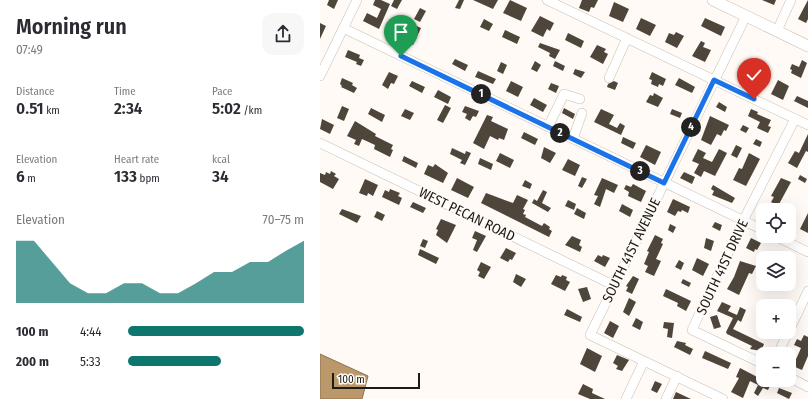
<!DOCTYPE html>
<html lang="en">
<head>
<meta charset="utf-8">
<style>
	:root { --surface:#fff; --page:#f7f7f7; --text:#2b2b33; --muted:#7c7c81; --accent:#0f766e }
	body { margin:0; font-family:"Fira Sans Condensed",sans-serif; background:var(--page); color:var(--text); height:100vh; display:flex; flex-direction:column; font-size:15px; white-space:nowrap }
	* { box-sizing:border-box; margin:0 }
	p { font-size:13px; color:var(--muted) }
	.icon { flex:none; width:22px; height:22px; fill:none; stroke:currentColor; stroke-width:2; stroke-linecap:round; stroke-linejoin:round }
	.map { position:relative; flex:1; overflow:hidden }
	.side { display:flex; flex-direction:column; background:var(--surface); width:320px }
	.side>* { flex:none }
	.fabs { position:absolute; left:436px; top:203px; display:grid; gap:8px }
	.fabs a { display:grid; place-items:center; width:40px; height:40px; border-radius:8px; background:var(--surface); box-shadow:0 4px 16px #0002; font-size:20px }
	.scale { position:absolute; left:12px; bottom:10px; width:88px; box-sizing:border-box; padding-left:4px; border:2px solid #1e1b16; border-top:0; font-size:11px; line-height:14px; white-space:nowrap; color:#1e1b16; -webkit-text-stroke:3px #fffaf5; paint-order:stroke }
	.pin { position:absolute; display:grid; place-items:center; width:34px; height:34px; color:#fff; margin:-41px -17px; border-radius:50% 50% 50% 0; rotate:-45deg; box-shadow:0 0 4px #0007 }
	.pin .icon { rotate:45deg }
	.km { position:absolute; width:20px; height:20px; margin:-10px; border-radius:50%; background:#222; color:#fff; font-size:11px; line-height:20px; text-align:center }
	.round { display:grid; place-items:center; flex:none; width:42px; height:42px; border-radius:12px; background:var(--page) }
	.summary { display:flex; align-items:center; justify-content:space-between; height:68px; padding:0 16px }
	h1 { font-size:22px; font-weight:600; line-height:30px }
	.metrics { display:grid; grid-template-columns:repeat(3,1fr); gap:6px; height:68px; padding:4px 16px }
	.metrics div { display:grid; align-content:center }
	.metrics b { font-size:17px; font-weight:600 }
	.metrics small { font-size:11px; font-weight:400 }
	.metrics p { font-size:11px }
	.chart { height:112px; padding:8px 16px }
	.chart p { display:flex; justify-content:space-between }
	.chart svg { width:100%; height:72px; margin-top:4px; fill:var(--accent); opacity:.7 }
	ul { padding:0 16px; list-style:none; font-size:13px }
	li { display:grid; grid-template-columns:64px 48px 1fr; align-items:center; height:30px }
	li i { height:10px; border-radius:5px; background:var(--accent) }
	main { display:flex; flex:1; min-height:0 }
	.map>svg:first-child { display:block }
</style>
</head>
<body>
<main>
<section class="side">
<div class="summary"><div><h1>Morning run</h1><p>07:49</p></div><a class="round"><svg class="icon" aria-label="share" viewBox="0 0 24 24"><path d="M12 15V3M7 8l5-5 5 5M5 13v7h14v-7"/></svg></a></div>
<div class="metrics">
<div><p>Distance</p><b>0.51<small> km</small></b></div>
<div><p>Time</p><b>2:34</b></div>
<div><p>Pace</p><b>5:02<small> /km</small></b></div>
</div>
<div class="metrics">
<div><p>Elevation</p><b>6<small> m</small></b></div>
<div><p>Heart rate</p><b>133<small> bpm</small></b></div>
<div><p>kcal</p><b>34</b></div>
</div>
<div class="chart"><p><span>Elevation</span>70–75 m</p>
<svg viewBox="0 0 160 44" preserveAspectRatio="none"><path d="M0 44V6L10 6L20 19L30 32L40 38L50 38L60 32L70 32L80 38L90 38L100 32L110 25L120 25L130 19L140 19L150 12L160 6V44z"/></svg>
</div>
<ul>
<li><b>100 m</b>4:44<i style="width:100%"></i></li>
<li><b>200 m</b>5:33<i style="width:53%"></i></li>
</ul>
</section>
<div class="map">
<svg width="488" height="399" viewBox="0 0 488 399">
	<rect width="100%" height="100%" fill="#fffaf5"/>
	<path fill="#bb986a" stroke="#8c7251" d="M0 354 48 376 42 399H0Z"/>
	<path fill="#4f463b" d="M9 0H18L14 9 7 5Z
		M55 0H61L70 4 59 29 43 21 47 13 57 18 61 9 53 5Z
		M74 0H82L77 9 71 6Z
		M139 0H144L140 9 135 8Z
		M153 0H178L173 9Z
		M190 0 207 8 201 21 183 13Z
		M262 0H278L274 8 271 7 269 12 259 8Z
		M442 0H456L454 5Z
		M488 0V19L486 23 478 19Z
		M294 2 309 9 303 22 289 16Z
		M100 8 106 11 100 22 94 19Z
		M220 16 234 23 230 31 227 29 223 37 211 31Z
		M321 18 336 25 330 36 316 29Z
		M385 18 405 27 401 36 381 26Z
		M164 19 173 24 169 31 160 27Z
		M0 23 6 26 0 39Z
		M94 25 101 28 93 45 86 41 90 28 92 29Z
		M185 30 200 37 197 44 182 37Z
		M356 32 364 36 357 48 345 42 349 33 354 35Z
		M248 33 264 41 261 48 245 40Z
		M381 41 385 43 383 47 391 50 385 62 372 56Z
		M220 43 240 50 235 59 229 56 230 53 218 47Z
		M277 45 286 49 284 52 288 54 283 64 270 57Z
		M28 50 40 55 39 58 44 60 41 66 36 64 37 62 25 57Z
		M135 59 148 65 145 71 132 64Z
		M482 60 487 63 481 78 471 73 472 70 470 69 472 64 479 67Z
		M215 61 221 65 217 72 211 69Z
		M235 61 245 66 243 71 233 66Z
		M181 62 187 65 183 74 177 71Z
		M255 69 265 72 261 78 253 74Z
		M158 71 176 79 173 84 155 77Z
		M69 72 78 76 74 84 71 83 68 89 62 85Z
		M332 72 346 79 343 86 339 84 338 87 331 84 332 80 329 79Z
		M435 72 441 75 436 86 430 83Z
		M22 78 33 83 32 85 37 88 34 93 21 87 22 86 20 84Z
		M359 78 375 87 372 93 355 85Z
		M458 80 469 86 463 100 451 94Z
		M92 81 105 87 102 93 89 86Z
		M191 81 203 87 198 97 186 91Z
		M294 81 298 83 295 90 287 87 288 84Z
		M231 83 239 86 236 93 228 89Z
		M118 90 131 97 128 104 114 97Z
		M334 93 343 98 338 107 326 102 330 95 333 96Z
		M477 96 488 101V108L474 101Z
		M214 98 227 105 223 112 210 105Z
		M399 102 407 107 405 112 396 107Z
		M125 105 131 108 123 123 117 120Z
		M22 106 29 109 24 121 17 118Z
		M145 106 159 111 156 117 153 116 150 121 145 118 147 114 142 112Z
		M51 108 65 115 62 122 48 114Z
		M244 108 255 114 253 119 242 113Z
		M85 109 94 113 90 120 81 116Z
		M281 109 294 115 289 124 297 128 300 123 305 126 301 135 274 122Z
		M352 109 362 113 360 118 350 114Z
		M431 109 438 112 437 114 451 120 448 126 451 127 448 133 437 128 440 122 428 116Z
		M167 115 173 117 171 121 188 129 184 140 179 138 178 140 170 136 164 149 153 143Z
		M390 116 409 125 406 131 404 130 401 136 397 134 391 145 381 140Z
		M2 119 14 125 10 134 0 129Z
		M35 121 56 134 55 136 73 145 71 149 73 150 70 157 54 149 55 145 42 139 39 146 34 144 36 140 27 136Z
		M423 125 429 128 426 133 420 130Z
		M204 132 218 139 215 145 201 138Z
		M488 134V152L486 151 477 168 468 163 475 151 479 153Z
		M303 137 316 143 313 149 301 143Z
		M436 139 442 142 440 147 433 144Z
		M326 145 341 152 335 165 320 157Z
		M416 145 422 148 417 158 411 155Z
		M224 147 236 153 230 163 221 158Z
		M132 148 145 154 146 151 151 153 145 165 140 163 142 160 130 154Z
		M378 149 386 153 383 158 392 162 399 149 407 153 395 176 384 171 381 177 374 173 379 164 372 161Z
		M180 153 194 160 190 168 176 161Z
		M429 153 440 159 426 186 413 180 419 168 422 169Z
		M84 156 98 163 96 168 82 161Z
		M160 158 173 164 171 170 158 164Z
		M248 159 260 165 255 176 242 170Z
		M115 164 128 173 123 183 104 174 108 165 113 167Z
		M11 171 16 174 14 176 19 179 13 189 0 182V173L5 175 6 172 10 174Z
		M364 172 375 177 372 184 360 178Z
		M480 175 487 179 485 183 478 179Z
		M262 177 267 179 262 188 258 186Z
		M137 178 154 187 148 198 131 190Z
		M282 178 298 185 294 193 286 189 280 207 274 204 278 196 274 195Z
		M461 178 471 182 458 206 451 202 454 197 451 196Z
		M45 179 58 185 53 196 48 193 47 196 39 193Z
		M205 180 212 184 210 189 202 186Z
		M313 184 326 191 321 202 308 196 309 192 304 189 306 185 311 187Z
		M393 185 415 198 412 203 392 195 394 191 391 189Z
		M70 189 80 193 78 196 82 198 79 205 62 197 65 190 69 192Z
		M223 190 227 192 222 203 231 208 228 212 212 203 214 199 217 201Z
		M166 193 193 203 197 195 208 200 203 209 205 210 203 214 206 215 205 217 222 226 224 223 230 227 229 229 232 231 229 237 161 203Z
		M353 199 370 207 368 213 362 210 361 212 358 211 355 216 347 212Z
		M248 200 256 204 254 210 245 206Z
		M93 202 106 208 103 213 90 207Z
		M302 204 313 210 310 217 299 211Z
		M257 208 266 213 264 219 254 214Z
		M22 209 41 216 37 223 19 214Z
		M57 211 65 215 62 221 54 217Z
		M488 213V233L480 229Z
		M121 219 136 225 127 243 116 235 118 230 116 229Z
		M395 222 402 225 400 231 392 227Z
		M350 224 356 227 353 233 348 230Z
		M155 231 166 236 157 252 153 250 157 240 152 238Z
		M335 235 343 239 341 243 343 244 336 259 341 261 334 276 325 272 328 266 324 264 329 252 327 251Z
		M252 236 261 240 259 245 262 247 260 252 245 245Z
		M386 238 394 241 391 251 384 248Z
		M431 238 441 243 437 250 435 249 434 252 426 248Z
		M103 239 108 241 105 248 100 246Z
		M186 248 196 253 192 260 190 259 188 262 180 258Z
		M100 249 119 258 116 264 98 255Z
		M278 255 282 257 283 255 290 258 285 267 274 261Z
		M377 258 389 264 383 276 372 270Z
		M359 260 364 263 361 270 355 267Z
		M420 261 436 266 432 274 429 273 419 295 407 289 414 277Z
		M161 262 171 267 164 279 158 276 160 272 157 270Z
		M196 274 206 279 201 287 193 282Z
		M236 275 241 277 242 275 247 277 246 280 250 282 245 291 231 284Z
		M313 276 319 279 312 294 306 291 308 287 306 286Z
		M363 279 371 283 369 287 361 283Z
		M267 287 271 299 263 302 258 289Z
		M346 289 371 301 366 311 357 306 358 303 343 296Z
		M309 298 316 302 309 316 303 312Z
		M402 302 411 306 408 311 417 315 420 307 426 310 421 322 418 320 413 329 444 344 441 351 430 349 432 346 407 334 406 332 413 318 397 311Z
		M247 309 262 317 260 322 244 315Z
		M397 315 401 327 394 329 390 317Z
		M316 318 323 322 320 330 312 326Z
		M290 321 299 326 293 338 284 333Z
		M344 322 354 323 352 338 347 337 348 329 343 328Z
		M484 335 488 337V356L482 370 473 366 481 348 474 345 477 339 481 341Z
		M357 341 366 343 365 345 373 349 370 355 354 347Z
		M267 348 282 356 275 372 260 364Z
		M385 351 411 363 408 369 382 358Z
		M297 355 309 360 302 371 296 369 298 366 293 363Z
		M420 368 451 384 448 390 443 388 438 396 434 393 438 385 430 381 423 398 411 392 419 378 416 377Z
		M335 381 342 384 337 393 331 390Z
		M263 384 273 389 272 393 285 399H270L258 394Z
		M459 388 472 393 469 399 457 393Z
		M356 392 371 399H353Z"/>
	<g fill="none" stroke-linecap="round" stroke-linejoin="round">
		<g stroke="#c9bfb2" stroke-width="10">
			<path id="minor" d="M227 0 488 125
				M23 28 443 230
				M457 31 471 0
				M0 76 37 0
				M289 78 307 38
				M228 127 244 94 260 99
				M253 139 262 113
				M0 143 293 285
				M455 236 488 252
				M469 331 488 291
				M458 354 468 332
				M443 364 372 330 423 221 475 119
				M469 377 488 387
				M306 399 324 361
				M346 399 357 376
				M403 399 270 335 426 16"/>
		</g>
		<g stroke="#c9bfb2" stroke-width="12">
			<path id="major" d="M393 0 488 46"/>
		</g>
		<use href="#minor" stroke="#fff" stroke-width="9"/>
		<use href="#major" stroke="#fff" stroke-width="11"/>
	</g>
	<g fill="none" stroke-linecap="round" stroke-linejoin="round">
		<g stroke="#fff" stroke-width="8">
			<path id="route" d="M81 56 344 183 394 80 434 99"/>
		</g>
		<use href="#route" stroke="#1a73e8" stroke-width="5"/>
	</g>
	<g text-anchor="middle" stroke-width="4" stroke-linejoin="round" paint-order="stroke">
		<g font-size="14" fill="#1e1b16" stroke="#fffaf5">
			<text transform="translate(147 214) rotate(26)" y="5">WEST PECAN ROAD</text>
			<text transform="translate(311 250) rotate(-64)" y="5">SOUTH 41ST AVENUE</text>
			<text transform="translate(402 267) rotate(-65)" y="5">SOUTH 41ST DRIVE</text>
		</g>
	</g>
</svg>
<div class="fabs">
<a><svg class="icon" aria-label="locate" viewBox="0 0 24 24"><circle cx="12" cy="12" r="6"/><path d="M12 2v4M12 18v4M2 12h4M18 12h4"/></svg></a>
<a><svg class="icon" aria-label="layers" viewBox="0 0 24 24"><path d="M12 4l9 5-9 5-9-5zM3 14l9 5 9-5"/></svg></a>
<a>+</a>
<a>−</a>
</div>
<div class="scale">100 m</div>
<div class="pin" style="left:81px;top:56px;background:#1e9e55"><svg class="icon" aria-label="arrive" viewBox="0 0 24 24"><path d="M6 21V4h12l-3 4 3 4H6"/></svg></div>
<div class="pin" style="left:434px;top:99px;background:#d93025"><svg class="icon" aria-label="check" viewBox="0 0 24 24"><path d="M5 12l5 5 9-10"/></svg></div>
<b class="km" style="left:161px;top:94px">1</b>
<b class="km" style="left:240px;top:133px">2</b>
<b class="km" style="left:320px;top:171px">3</b>
<b class="km" style="left:371px;top:127px">4</b>
</div>
</main>
</body>
</html>
